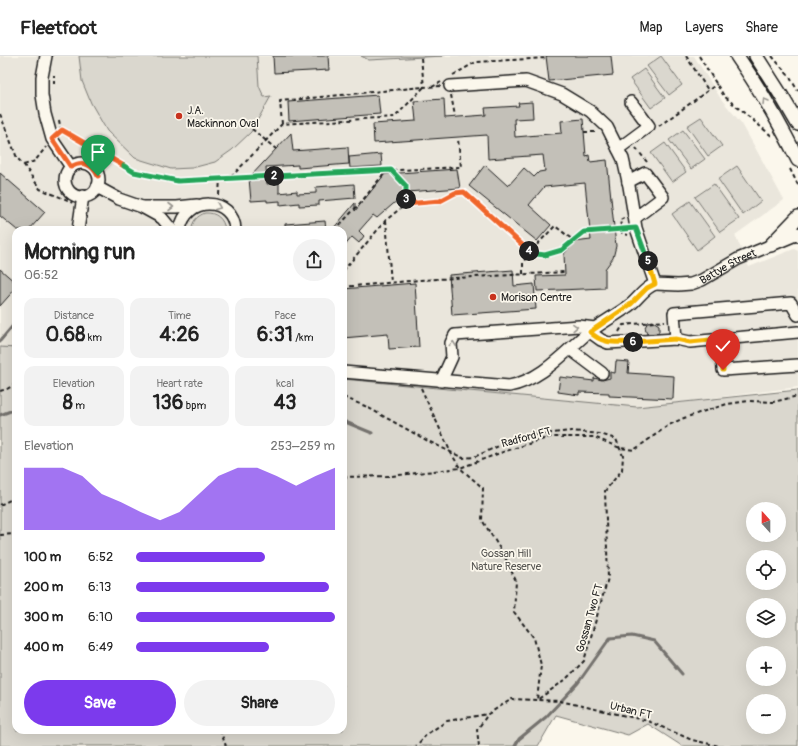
<!DOCTYPE html>
<html lang="en">
<head>
<meta charset="utf-8">
<style>
	:root { --surface:#fff; --page:#f2f2f2; --text:#222; --muted:#767676; --line:#e0e0e0; --accent:#7c3aed }
	body { margin:0; font-family:Pangolin,sans-serif; background:var(--page); color:var(--text); height:100vh; display:flex; flex-direction:column; font-size:15px; white-space:nowrap }
	* { box-sizing:border-box; margin:0 }
	p { font-size:13px; color:var(--muted) }
	.icon { flex:none; width:22px; height:22px; fill:none; stroke:currentColor; stroke-width:2; stroke-linecap:round; stroke-linejoin:round }
	.map { position:relative; flex:1; overflow:hidden }
	.drawer { position:absolute; left:12px; top:170px; width:335px; height:508px; display:flex; flex-direction:column; background:var(--surface); border-radius:12px; box-shadow:0 4px 16px #0002 }
	.drawer>* { flex:none }
	.needle { width:26px; rotate:339deg }
	.buttons { position:absolute; left:746px; top:446px; display:grid; gap:8px }
	.buttons a { display:grid; place-items:center; width:40px; height:40px; border-radius:50%; background:var(--surface); box-shadow:0 4px 16px #0002; font-size:20px }
	.pin { position:absolute; display:grid; place-items:center; width:34px; height:34px; color:#fff; margin:-41px -17px; border-radius:50% 50% 50% 0; rotate:-45deg; box-shadow:0 0 4px #0007 }
	.pin .icon { rotate:45deg }
	.km { position:absolute; width:20px; height:20px; margin:-10px; border-radius:50%; background:#222; color:#fff; font-size:11px; line-height:20px; text-align:center }
	.round { display:grid; place-items:center; flex:none; width:42px; height:42px; border-radius:21px; background:var(--page) }
	.overview { display:flex; align-items:center; justify-content:space-between; height:68px; padding:0 12px }
	h1 { font-size:22px; font-weight:700; line-height:30px }
	.figures { display:grid; grid-template-columns:repeat(3,1fr); gap:6px; height:68px; padding:4px 12px }
	.figures div { display:grid; align-content:center; border-radius:10px; background:var(--page); text-align:center }
	.figures b { font-size:20px; font-weight:700 }
	.figures small { font-size:11px; font-weight:400 }
	.figures p { font-size:11px }
	.chart { height:112px; padding:8px 12px }
	.chart p { display:flex; justify-content:space-between }
	.chart svg { width:100%; height:72px; margin-top:4px; fill:var(--accent); opacity:.7 }
	.action { display:flex; gap:8px; margin-top:auto; padding:8px 12px }
	.action a { flex:1; height:46px; border-radius:24px; background:var(--accent); color:#fff; font-size:16px; font-weight:700; line-height:46px; text-align:center }
	.action a+a { background:var(--page); color:var(--text) }
	ul { padding:0 12px; list-style:none; font-size:13px }
	li { display:grid; grid-template-columns:64px 48px 1fr; align-items:center; height:30px }
	li i { height:10px; border-radius:5px; background:var(--accent) }
	header { display:flex; align-items:center; gap:24px; box-sizing:border-box; height:56px; padding:0 20px; background:var(--surface); border-bottom:1px solid var(--line) }
	header strong { font-size:19px }
	nav { display:flex; gap:22px; margin-inline-start:auto; font-size:14px }
	.map>svg:first-child { display:block }
</style>
</head>
<body>
<header>
<strong>Fleetfoot</strong>
<nav><a>Map</a><a>Layers</a><a>Share</a></nav>
</header>
<div class="map">
<svg width="798" height="690" viewBox="0 0 798 690">
	<rect width="100%" height="100%" fill="#fbf7ec"/>
	<filter id="ink" filterUnits="userSpaceOnUse"><feTurbulence type="fractalNoise" baseFrequency=".025" numOctaves="2"/><feDisplacementMap in="SourceGraphic" scale="8" xChannelSelector="R" yChannelSelector="G"/><feConvolveMatrix kernelMatrix="1 2 1 2 8 2 1 2 1" color-interpolation-filters="sRGB"/></filter>
	<g filter="url(#ink)">
		<path fill="#eae6dc" d="M0 0H694L721 43 742 68 784 144 735 179 749 211 794 193 798 195V331L638 352 343 324V174H16V293L0 291Z"/>
		<path fill="#dad7ce" stroke="#7b7a75" fill-rule="evenodd" d="M79 0H257L259 30 264 41 271 40 251 76 232 94 215 106 192 112 171 113 135 102 107 75 91 47 82 25Z
			M361 0H443L369 4Z
			M661 0 682 29 669 39 647 10Z
			M644 13 665 42 651 52 630 23Z
			M701 61 722 90 708 100 687 70Z
			M683 74 705 103 691 113 669 84Z
			M665 87 686 116 672 126 651 97Z
			M737 110 761 145 743 159 718 123Z
			M714 128 739 163 720 176 695 141Z
			M690 145 715 180 697 194 672 158Z
			M205 157C216 156 224 163 225 174H192C192 165 197 160 205 157Z
			M0 291 16 292V674H343V323L637 351 798 334V690H682L648 668 628 679 556 659 538 690H0ZM753 453H779V479H753ZM753 501H779V527H753ZM753 549H779V575H753ZM753 597H779V623H753ZM753 645H779V671H753Z"/>
		<g fill="none" stroke-linecap="round" stroke-linejoin="round">
			<path stroke="#74726e" stroke-width="3" d="M0 285 16 266
				M0 359 16 353
				M343 365 372 377
				M515 690 519 683 546 661 578 627 610 582 632 580 654 585 682 618"/>
		</g>
		<path fill="#c3c0b8" stroke="#1c1c1c" d="M273 0H328L329 14 274 17Z
			M546 0H611L613 19 549 25Z
			M378 39 380 58 289 65 288 46Z
			M444 43 445 62 486 59 485 52 519 50 518 47 532 46 533 62 514 63 515 81 562 77 561 65 583 63 586 100 589 99 590 106 607 104 616 190 613 202 605 213V232L537 235 536 220 565 219 564 198 574 186 591 184 585 127 544 131 529 149 551 169 537 185 469 130 485 109 508 130 524 112 534 121 539 116 545 115 543 99 488 103 487 79 374 87 373 68 416 65 414 45Z
			M291 77 293 95 348 91 349 108 298 112V109L266 111 267 128 279 127V137L297 135V138L316 137V131L354 128 355 142 319 145V149L299 150V147L280 149V145L267 146V144L251 145 249 122Z
			M381 98 382 110 350 112 349 101Z
			M457 113 460 132 407 136 377 162 373 159 359 175 364 180 359 187 352 181 343 192V174H332L355 147V155L385 118Z
			M0 117 45 156 29 174H17L0 160Z
			M325 165 326 174H285V168Z
			M0 213 16 227V232L0 250Z
			M513 214 514 230 534 228 536 253 452 259 449 219Z
			M415 227 419 291 389 293 388 278 343 282V233Z
			M653 265 659 269V276L658 277 647 278 645 271 648 266Z
			M616 305 629 306 628 317 674 320 673 343 609 340V337L579 336V339L558 336 560 321 594 325V322L602 324 610 322V316L615 317Z"/>
		<g fill="none" stroke-linecap="round" stroke-linejoin="round">
			<g stroke="#1c1c1c" stroke-width="14">
				<g id="minor">
					<path d="M46 0 42 21V39L45 58 52 83 71 111"/>
					<path d="M618 93 649 70 631 46"/>
					<circle cx="82" cy="124" r="17"/>
					<path d="M628 126 645 117 663 141 635 162"/>
					<path d="M97 131 119 143 142 151 162 162 172 174"/>
					<path d="M143 151H177L197 149"/>
					<path d="M78 174 83 140"/>
					<path d="M180 174C185 139 234 140 235 174"/>
					<path id="s1" d="M655 228 678 229 691 228 702 224 738 203 798 178"/>
					<path d="M590 276 601 284 608 287 676 283 690 286 798 276"/>
					<path d="M676 283 674 257 791 247 798 259"/>
					<path d="M721 283 723 314 798 309"/>
					<path d="M570 293 602 317"/>
					<path d="M343 316 509 330C540 324 561 300 584 280 598 269 615 260 630 249 639 242 644 232 655 228L636 172 629 130 623 103 607 71 590 55 562 38 526 25 450 30"/>
					<path d="M441 325 452 301 451 287 455 279 579 270 595 272"/>
				</g>
			</g>
			<g stroke="#1c1c1c" stroke-width="16">
				<path id="major" d="M737 0C760 33 780 68 798 104
					M756 0 781 39 798 68
					M797 178 798 179
					M771 189 798 161"/>
			</g>
			<path stroke="#1c1c1c" stroke-width="2" stroke-dasharray="4 3" stroke-linecap="butt" d="M686 0 708 34
				M699 0 724 40 773 81
				M772 0 789 20 798 35
				M421 2 424 31 441 30
				M453 19 476 6 547 2
				M54 28V19
				M432 31 441 26
				M451 39 455 60
				M0 58 17 102 24 109 40 133 70 145 72 147
				M59 64 61 75
				M282 68 280 45 423 31
				M659 70 717 28
				M252 73 276 93
				M62 74 133 116 178 125 461 111 458 83
				M584 76H597
				M636 92 647 106
				M24 109 35 105 46 91
				M790 113 798 129
				M391 114 406 130V148
				M231 121 282 68 395 61 424 31
				M219 139 220 122
				M624 162 620 164 622 177 628 179
				M386 164 391 227
				M335 174 362 145 386 115
				M532 194C534 195 535 197 537 198 549 203 565 192 573 184
				M343 215 386 164 406 148 440 145 455 137 464 136 530 196 555 170 573 184 584 176 626 173
				M523 218V206L530 196
				M343 231 420 224 565 216
				M619 276 623 269 665 265
				M421 332 451 397 460 412 483 432 482 464 504 499 516 525 514 556 534 582 541 609 537 644 560 645 648 665 692 684 719 690
				M0 335 7 333 16 328
				M343 341 365 350 428 385 463 402 474 401 501 389 532 379 572 375 600 378 616 383 623 400 622 414 605 435 608 522 584 605 565 624 537 644 512 643 488 658 447 665 427 678 416 690
				M343 421 391 420 460 412 500 397 550 381H594L620 392 634 394 669 369 684 362 705 355 727 348 749 345 773 346 798 340
				M0 449 16 441
				M0 479 16 478
				M220 674 226 690
				M479 690 477 674 488 658"/>
			<use href="#minor" stroke="#fbf7ec" stroke-width="11"/>
			<use href="#major" stroke="#fbf7ec" stroke-width="13"/>
		</g>
		<defs><path id="oneway-chevron" d="M-2-3.5L2.5 0L-2 3.5" fill="none" stroke-width="1.6" stroke-linecap="round" stroke-linejoin="round"/></defs>
		<g stroke="#97948e">
			<use href="#oneway-chevron" transform="translate(765 45) rotate(-121)"/>
			<use href="#oneway-chevron" transform="translate(171 151)"/>
			<use href="#oneway-chevron" transform="translate(218 151) rotate(22)"/>
			<use href="#oneway-chevron" transform="translate(575 271) rotate(-2)"/>
			<use href="#oneway-chevron" transform="translate(453 288) rotate(-82)"/>
		</g>
	</g>
	<g fill="none" stroke-linecap="round" stroke-linejoin="round" filter="url(#ink)">
		<g stroke="#fff" stroke-width="8">
			<path id="split-1" d="M98 120C93 108 82 104 71 111L52 83 62 74 124 110"/>
		</g>
		<g stroke="#fff" stroke-width="8">
			<path id="split-2" d="M124 110 134 116 178 125 274 120"/>
		</g>
		<g stroke="#fff" stroke-width="8">
			<path id="split-3" d="M274 120 391 114 406 130V143"/>
		</g>
		<g stroke="#fff" stroke-width="8">
			<path id="split-4" d="M406 143V148L440 145 455 137 464 136 529 195"/>
		</g>
		<g stroke="#fff" stroke-width="8">
			<path id="split-5" d="M529 195 530 196 532 194 537 198 545 199 562 194 584 176 636 172 648 205"/>
		</g>
		<g stroke="#fff" stroke-width="8">
			<path id="split-6" d="M633 286C617 286 603 289 590 276L631 248 647 232 655 228 648 205"/>
		</g>
		<g stroke="#fff" stroke-width="8">
			<path id="split-7" d="M633 286 676 283 690 286 721 283 723 314"/>
		</g>
		<use href="#split-1" stroke="#f0652b" stroke-width="5"/>
		<use href="#split-2" stroke="#22a559" stroke-width="5"/>
		<use href="#split-3" stroke="#22a559" stroke-width="5"/>
		<use href="#split-4" stroke="#f0652b" stroke-width="5"/>
		<use href="#split-5" stroke="#22a559" stroke-width="5"/>
		<use href="#split-6" stroke="#f5b400" stroke-width="5"/>
		<use href="#split-7" stroke="#f5b400" stroke-width="5"/>
	</g>
	<g fill="#c8321e" stroke="#fbf7ec" stroke-width="1.5">
		<circle cx="179" cy="60" r="4"/>
		<circle cx="493" cy="241" r="4"/>
	</g>
	<g text-anchor="middle" stroke-width="3.5" stroke-linejoin="round" paint-order="stroke">
		<g font-size="11" fill="#1c1c1c" stroke="#fbf7ec" text-anchor="start">
			<text x="187" y="58">J.A.<tspan x="187" dy="13">Mackinnon Oval</tspan></text>
			<text x="501" y="245">Morison Centre</text>
		</g>
		<g font-size="11" fill="#1c1c1c" stroke="#fbf7ec">
			<text dy="4" stroke="none"><textPath href="#s1" startOffset="77">Battye Street</textPath></text>
			<text transform="translate(526 381) rotate(-15)" y="4">Radford FT</text>
			<text transform="translate(589 562) rotate(-74)" y="4">Gossan Two FT</text>
			<text transform="translate(631 654) rotate(14)" y="4">Urban FT</text>
		</g>
		<g font-size="11" fill="#555451" stroke="#fbf7ec">
			<text x="506" y="501">Gossan Hill<tspan x="506" dy="13">Nature Reserve</tspan></text>
		</g>
	</g>
</svg>
<div class="buttons">
<a><svg class="needle" viewBox="-14 -14 28 28"><path d="M0-13l5 13h-10z" fill="#e53935"/><path d="M0 13l5-13h-10z" fill="#767676"/></svg></a>
<a><svg class="icon" aria-label="locate" viewBox="0 0 24 24"><circle cx="12" cy="12" r="6"/><path d="M12 2v4M12 18v4M2 12h4M18 12h4"/></svg></a>
<a><svg class="icon" aria-label="layers" viewBox="0 0 24 24"><path d="M12 4l9 5-9 5-9-5zM3 14l9 5 9-5"/></svg></a>
<a>+</a>
<a>−</a>
</div>
<div class="pin" style="left:98px;top:120px;background:#1e9e55"><svg class="icon" aria-label="arrive" viewBox="0 0 24 24"><path d="M6 21V4h12l-3 4 3 4H6"/></svg></div>
<div class="pin" style="left:723px;top:314px;background:#d93025"><svg class="icon" aria-label="check" viewBox="0 0 24 24"><path d="M5 12l5 5 9-10"/></svg></div>
<b class="km" style="left:274px;top:120px">2</b>
<b class="km" style="left:406px;top:143px">3</b>
<b class="km" style="left:529px;top:195px">4</b>
<b class="km" style="left:648px;top:205px">5</b>
<b class="km" style="left:633px;top:286px">6</b>
<section class="drawer">
<div class="overview"><div><h1>Morning run</h1><p>06:52</p></div><a class="round"><svg class="icon" aria-label="share" viewBox="0 0 24 24"><path d="M12 15V3M7 8l5-5 5 5M5 13v7h14v-7"/></svg></a></div>
<div class="figures">
<div><p>Distance</p><b>0.68<small> km</small></b></div>
<div><p>Time</p><b>4:26</b></div>
<div><p>Pace</p><b>6:31<small> /km</small></b></div>
</div>
<div class="figures">
<div><p>Elevation</p><b>8<small> m</small></b></div>
<div><p>Heart rate</p><b>136<small> bpm</small></b></div>
<div><p>kcal</p><b>43</b></div>
</div>
<div class="chart"><p><span>Elevation</span>253–259 m</p>
<svg viewBox="0 0 160 44" preserveAspectRatio="none"><path d="M0 44V6L10 6L20 6L30 11L40 22L50 27L60 33L70 38L80 33L90 22L100 11L110 6L120 6L130 11L140 17L150 11L160 6V44z"/></svg>
</div>
<ul>
<li><b>100 m</b>6:52<i style="width:65%"></i></li>
<li><b>200 m</b>6:13<i style="width:97%"></i></li>
<li><b>300 m</b>6:10<i style="width:100%"></i></li>
<li><b>400 m</b>6:49<i style="width:67%"></i></li>
</ul>
<div class="action"><a>Save</a><a>Share</a></div>
</section>
</div>
</body>
</html>
